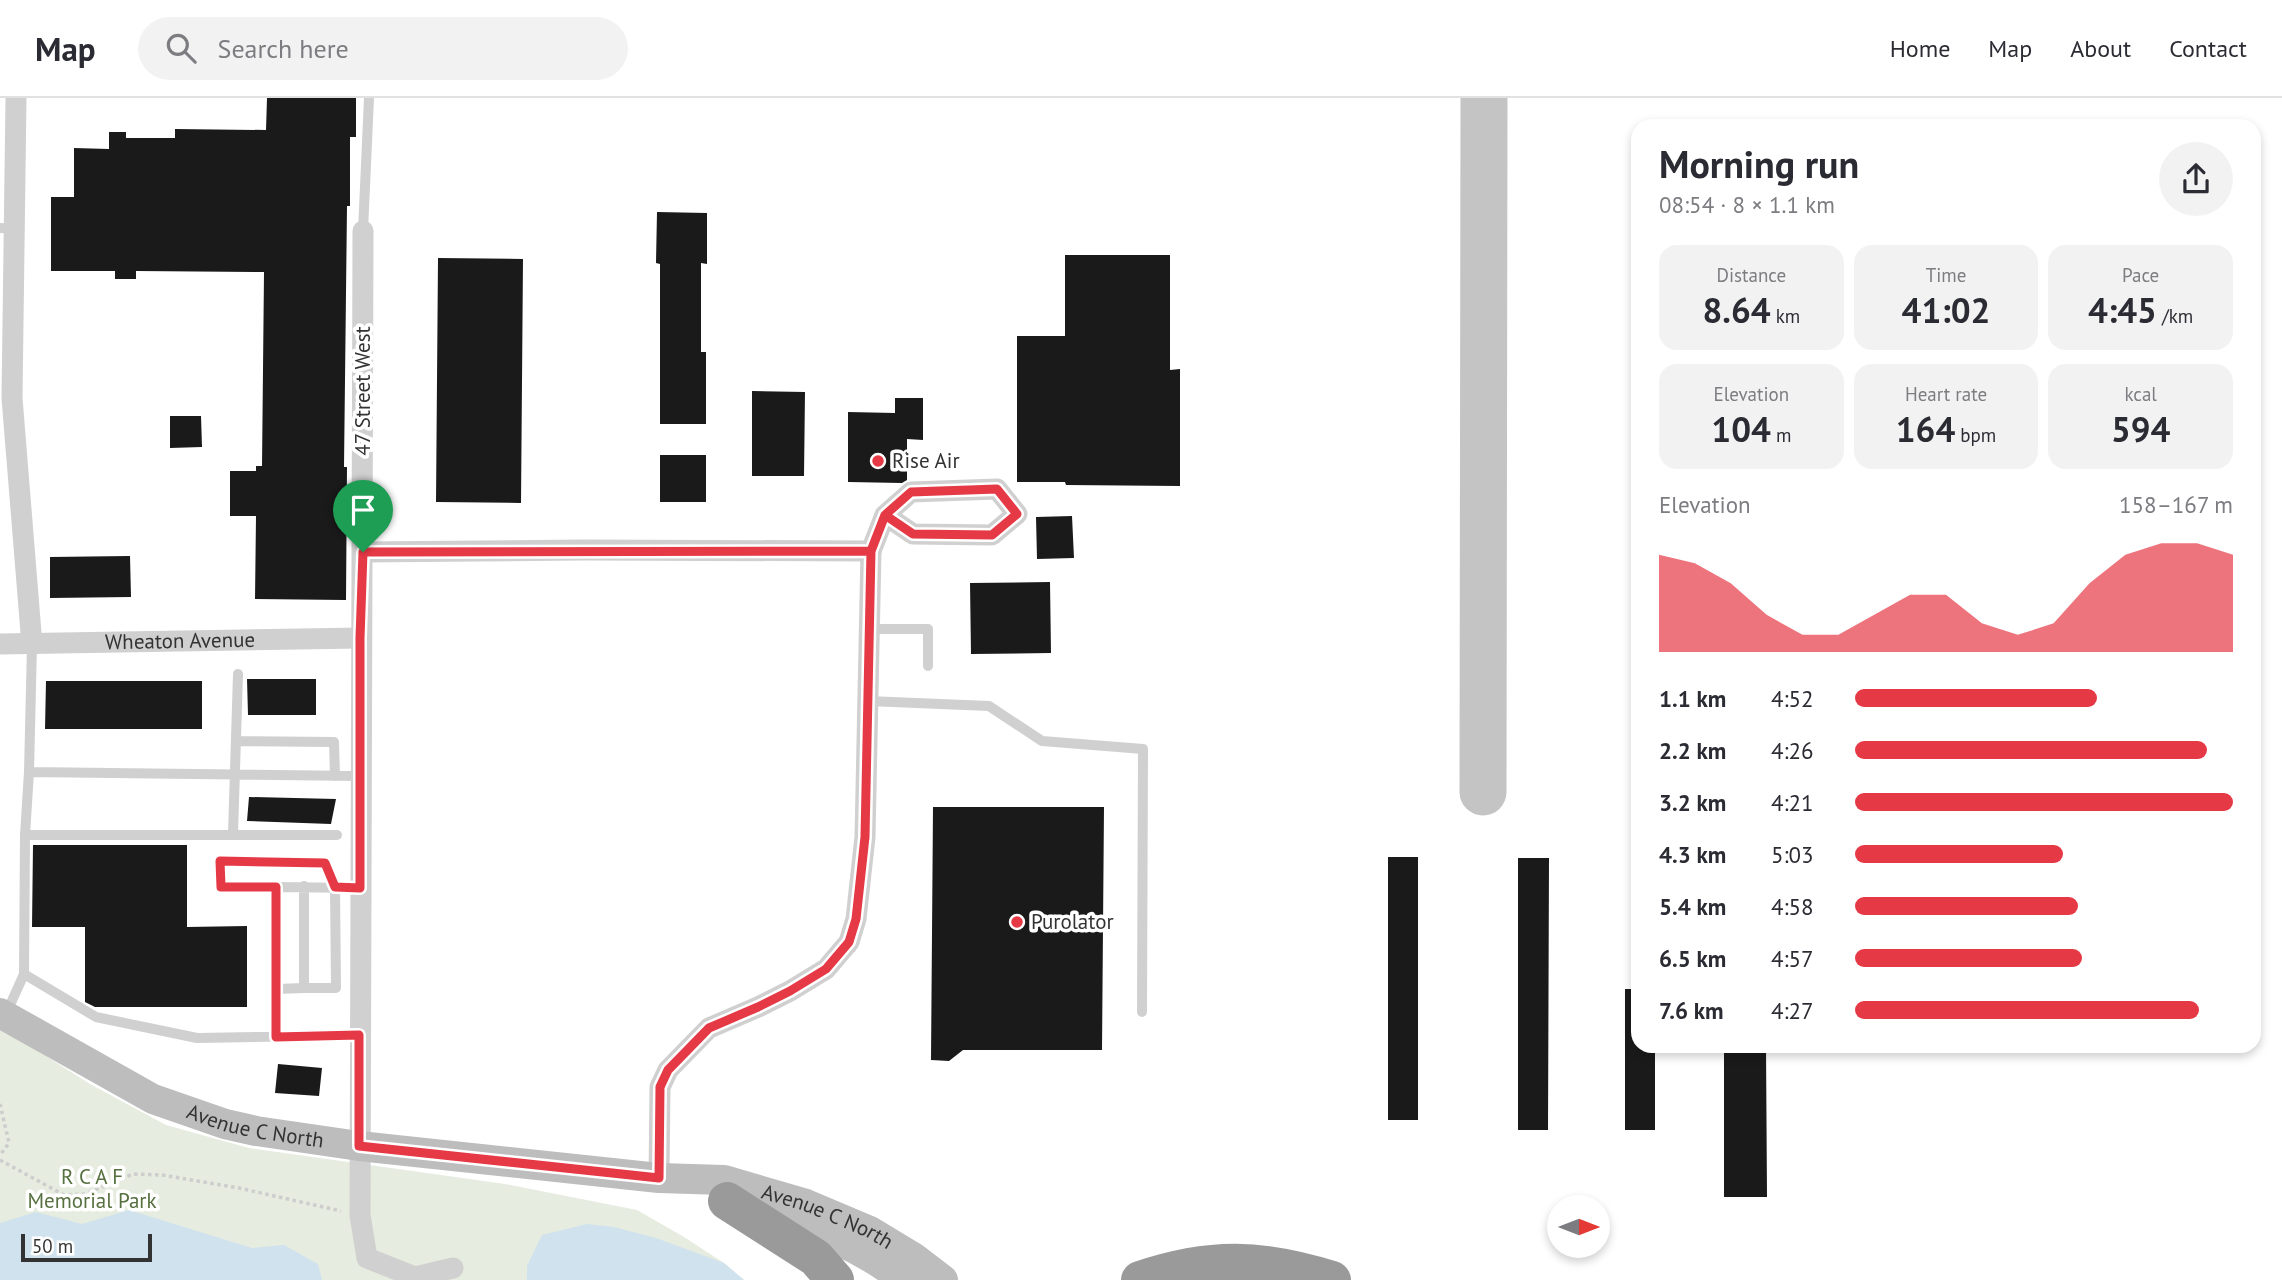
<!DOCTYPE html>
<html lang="en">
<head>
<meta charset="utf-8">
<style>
	:root { --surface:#fff; --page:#f2f2f3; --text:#2b2b33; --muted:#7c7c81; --line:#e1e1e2; --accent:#e63946 }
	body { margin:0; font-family:"PT Sans",sans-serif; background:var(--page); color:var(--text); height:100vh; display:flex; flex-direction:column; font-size:26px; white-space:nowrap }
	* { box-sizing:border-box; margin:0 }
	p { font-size:23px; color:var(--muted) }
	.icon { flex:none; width:38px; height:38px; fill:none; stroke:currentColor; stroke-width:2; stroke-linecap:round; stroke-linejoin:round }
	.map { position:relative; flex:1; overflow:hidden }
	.sheet { position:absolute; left:1631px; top:21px; width:630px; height:934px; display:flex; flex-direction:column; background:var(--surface); border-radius:21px; box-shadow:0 4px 10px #0003 }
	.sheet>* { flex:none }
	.needle { width:46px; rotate:90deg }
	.fabs { position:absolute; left:1547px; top:1097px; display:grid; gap:14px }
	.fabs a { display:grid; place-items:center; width:63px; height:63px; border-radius:50%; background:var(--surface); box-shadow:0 4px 10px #0003; font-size:35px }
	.scale { position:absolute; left:21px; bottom:18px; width:131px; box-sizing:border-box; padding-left:7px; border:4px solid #333; border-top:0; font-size:19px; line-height:24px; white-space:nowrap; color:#333; -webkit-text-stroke:5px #fff; paint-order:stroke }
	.pin { position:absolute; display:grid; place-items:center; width:60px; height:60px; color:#fff; margin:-72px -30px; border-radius:50% 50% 50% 0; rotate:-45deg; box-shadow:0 0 7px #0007 }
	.pin .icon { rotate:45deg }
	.round { display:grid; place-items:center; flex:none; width:74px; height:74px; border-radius:37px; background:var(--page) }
	.head { display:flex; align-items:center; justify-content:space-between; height:119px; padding:0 28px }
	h1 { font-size:38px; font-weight:600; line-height:52px }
	.metrics { display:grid; grid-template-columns:repeat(3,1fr); gap:10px; height:119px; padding:7px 28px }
	.metrics div { display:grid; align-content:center; border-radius:18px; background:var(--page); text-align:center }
	.metrics b { font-size:35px; font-weight:600 }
	.metrics small { font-size:19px; font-weight:400 }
	.metrics p { font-size:19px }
	.chart { height:196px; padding:14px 28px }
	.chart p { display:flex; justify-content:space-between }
	.chart svg { width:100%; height:126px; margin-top:7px; fill:var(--accent); opacity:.7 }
	ul { padding:0 28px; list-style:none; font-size:23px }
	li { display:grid; grid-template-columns:112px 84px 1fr; align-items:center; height:52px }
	li i { height:18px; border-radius:9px; background:var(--accent) }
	header { display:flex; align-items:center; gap:42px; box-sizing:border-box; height:98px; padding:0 35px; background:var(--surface); border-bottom:2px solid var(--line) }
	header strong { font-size:33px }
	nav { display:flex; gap:38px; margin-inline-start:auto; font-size:24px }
	.search { width:490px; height:63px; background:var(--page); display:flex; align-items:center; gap:18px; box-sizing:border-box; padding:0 24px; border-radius:38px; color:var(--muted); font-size:26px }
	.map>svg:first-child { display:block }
</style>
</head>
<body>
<header>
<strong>Map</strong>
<div class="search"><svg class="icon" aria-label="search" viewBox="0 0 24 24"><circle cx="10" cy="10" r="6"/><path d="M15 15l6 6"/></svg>Search here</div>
<nav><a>Home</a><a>Map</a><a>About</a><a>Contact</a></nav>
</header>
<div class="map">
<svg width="2282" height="1182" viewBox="0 0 2282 1182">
	<rect width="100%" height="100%" fill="#fff"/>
	<path fill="#e6ecdf" d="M0 929 90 986 166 1027 249 1050 505 1086 637 1112 684 1139 724 1165 744 1182H0Z"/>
	<path fill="#cfe2ee" d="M129 1112 252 1150 284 1147 318 1166 322 1182H0V1125L36 1114 82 1126Z
		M587 1126 614 1129 656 1140 724 1165 744 1182H527V1168L542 1137Z"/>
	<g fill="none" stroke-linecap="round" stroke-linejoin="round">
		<path stroke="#c4c4c4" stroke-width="47" d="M1483 694 1484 0"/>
	</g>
	<path fill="#1a1a1a" d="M267 0H356V39H350V108H347L344 369H347L346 502 255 501 256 418H230V373H256V368H262L264 174 136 173V181H115V173H51V99H74V50L109 51V34H126V40H175V31L266 32Z
		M657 114 707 115V166L701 165V254H706V326H660V166L656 165Z
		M1065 157H1170V272L1180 271V388L1066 387 1065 384H1017V238H1065Z
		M438 160 523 161 521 405 436 404Z
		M752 293 805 294 804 378H752Z
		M895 300H923V342L907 341V382L902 385 848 384V314L895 315Z
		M170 318H201L202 349 170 350Z
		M660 357H706V404H660Z
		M1072 418 1074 460 1037 461 1036 419Z
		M130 458 131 499 50 500V459Z
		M1050 484 1051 555 971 556 970 485Z
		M247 581H316V617H248Z
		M46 583H202V631H45Z
		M249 699 336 701 331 726 247 723Z
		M933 709H1104L1102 952H963L949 963 931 962Z
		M33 747H187V829L247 828V909H95L85 904V829H32Z
		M1388 759H1418V1022H1388Z
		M1518 760H1549L1548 1032H1518Z
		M1625 891H1638V948H1655V1032H1625Z
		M1724 948H1766L1767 1099H1724Z
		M278 966 322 970 319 998 275 995Z"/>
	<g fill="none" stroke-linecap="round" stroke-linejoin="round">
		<path stroke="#cdcdcd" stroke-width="3.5" stroke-dasharray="3.5 3.5" stroke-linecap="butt" d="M0 1006 9 1045 0 1057
			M0 1062 64 1097 85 1096 133 1076 162 1077 239 1090 341 1113"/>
		<path stroke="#d0d0d0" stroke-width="10" d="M0 130 14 131
			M363 133 369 0
			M869 531H928V568
			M32 547 29 674 360 678
			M868 603 989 608 1042 643 1143 651 1142 914
			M237 643 334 644 335 678
			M233 736 238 576
			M25 737H337
			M276 789H221V763L325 765 335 789 336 890H304V788
			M24 876 25 737 29 674
			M276 891 304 890
			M6 916 24 876 96 919 197 940 359 937
			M277 939 276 789 360 790"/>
		<g stroke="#d0d0d0" stroke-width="21">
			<path d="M16 0 12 300 32 547"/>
			<path d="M363 133 360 1117 367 1160 415 1179 453 1170"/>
			<path d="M363 454 585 452 871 453 885 417 911 394 997 391 1017 416 992 437 913 436 885 417"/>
			<path id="s1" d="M0 546 360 540"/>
			<path d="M659 1080 660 989 668 972 709 930 758 909 790 893 826 871 849 844 856 821 865 739 871 453"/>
		</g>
		<g stroke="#bdbdbd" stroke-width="30">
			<path id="s2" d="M0 915 153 1001 225 1026 256 1033 359 1048 659 1080 724 1082 806 1106 870 1133 913 1159 943 1182"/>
			<path d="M760 1113C810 1129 861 1148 903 1182"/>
		</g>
		<path stroke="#9a9a9a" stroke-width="38" d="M727 1103 816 1160 835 1182
			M1140 1182C1211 1158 1261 1160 1332 1182"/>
	</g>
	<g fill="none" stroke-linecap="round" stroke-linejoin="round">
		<g stroke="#fff" stroke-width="14">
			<path id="route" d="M363 454 360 540V790L335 789 325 765 220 763 221 789H276V939L359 937V1048L659 1080 660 989 668 972 709 930 758 909 790 893 826 871 849 844 856 821 865 739 871 453 885 417 911 394 997 391 1017 416 992 437 913 436 885 417 871 453 363 454"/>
		</g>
		<use href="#route" stroke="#e63946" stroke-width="9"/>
	</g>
	<g fill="#e63946" stroke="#fff" stroke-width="2.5">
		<circle cx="878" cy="363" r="7"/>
		<circle cx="1017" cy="824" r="7"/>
	</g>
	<g text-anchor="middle" stroke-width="7" stroke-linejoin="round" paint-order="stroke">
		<g font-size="21" fill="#333" stroke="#fff">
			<text transform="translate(363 293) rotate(-90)" y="7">47 Street West</text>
			<text dy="7" stroke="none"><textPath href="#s1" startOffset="180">Wheaton Avenue</textPath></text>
			<text dy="7" stroke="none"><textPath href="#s2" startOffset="282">Avenue C North</textPath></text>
			<text dy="7" stroke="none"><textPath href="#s2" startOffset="864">Avenue C North</textPath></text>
		</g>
		<g font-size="21" fill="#333" stroke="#fff" text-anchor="start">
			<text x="892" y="370">Rise Air</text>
			<text x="1031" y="831">Purolator</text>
		</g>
		<g font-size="21" fill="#56703f" stroke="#fff">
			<text x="92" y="1086">R C A F<tspan x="92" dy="24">Memorial Park</tspan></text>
		</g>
	</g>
</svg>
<div class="fabs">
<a><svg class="needle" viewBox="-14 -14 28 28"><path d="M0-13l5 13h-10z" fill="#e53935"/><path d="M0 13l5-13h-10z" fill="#7c7c81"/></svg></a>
</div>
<div class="scale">50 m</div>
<div class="pin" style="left:363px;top:454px;background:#1e9e55"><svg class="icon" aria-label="arrive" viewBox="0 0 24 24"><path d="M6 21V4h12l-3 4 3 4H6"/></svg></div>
<section class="sheet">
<div class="head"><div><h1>Morning run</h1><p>08:54 · 8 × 1.1 km</p></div><a class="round"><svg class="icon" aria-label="share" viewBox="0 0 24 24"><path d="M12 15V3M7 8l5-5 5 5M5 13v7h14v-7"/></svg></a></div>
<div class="metrics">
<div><p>Distance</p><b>8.64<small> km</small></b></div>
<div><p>Time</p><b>41:02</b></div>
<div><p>Pace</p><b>4:45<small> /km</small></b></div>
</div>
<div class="metrics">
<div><p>Elevation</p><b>104<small> m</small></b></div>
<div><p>Heart rate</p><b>164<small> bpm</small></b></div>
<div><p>kcal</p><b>594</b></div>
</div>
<div class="chart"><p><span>Elevation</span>158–167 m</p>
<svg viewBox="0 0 160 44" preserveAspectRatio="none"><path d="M0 44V10L10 13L20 20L30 31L40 38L50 38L60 31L70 24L80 24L90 34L100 38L110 34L120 20L130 10L140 6L150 6L160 10V44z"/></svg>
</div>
<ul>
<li><b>1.1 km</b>4:52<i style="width:64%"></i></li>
<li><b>2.2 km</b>4:26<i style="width:93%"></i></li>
<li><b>3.2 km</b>4:21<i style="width:100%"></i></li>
<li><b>4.3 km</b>5:03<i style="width:55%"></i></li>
<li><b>5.4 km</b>4:58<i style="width:59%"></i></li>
<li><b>6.5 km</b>4:57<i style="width:60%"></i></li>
<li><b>7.6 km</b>4:27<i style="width:91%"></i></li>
</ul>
</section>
</div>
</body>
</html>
